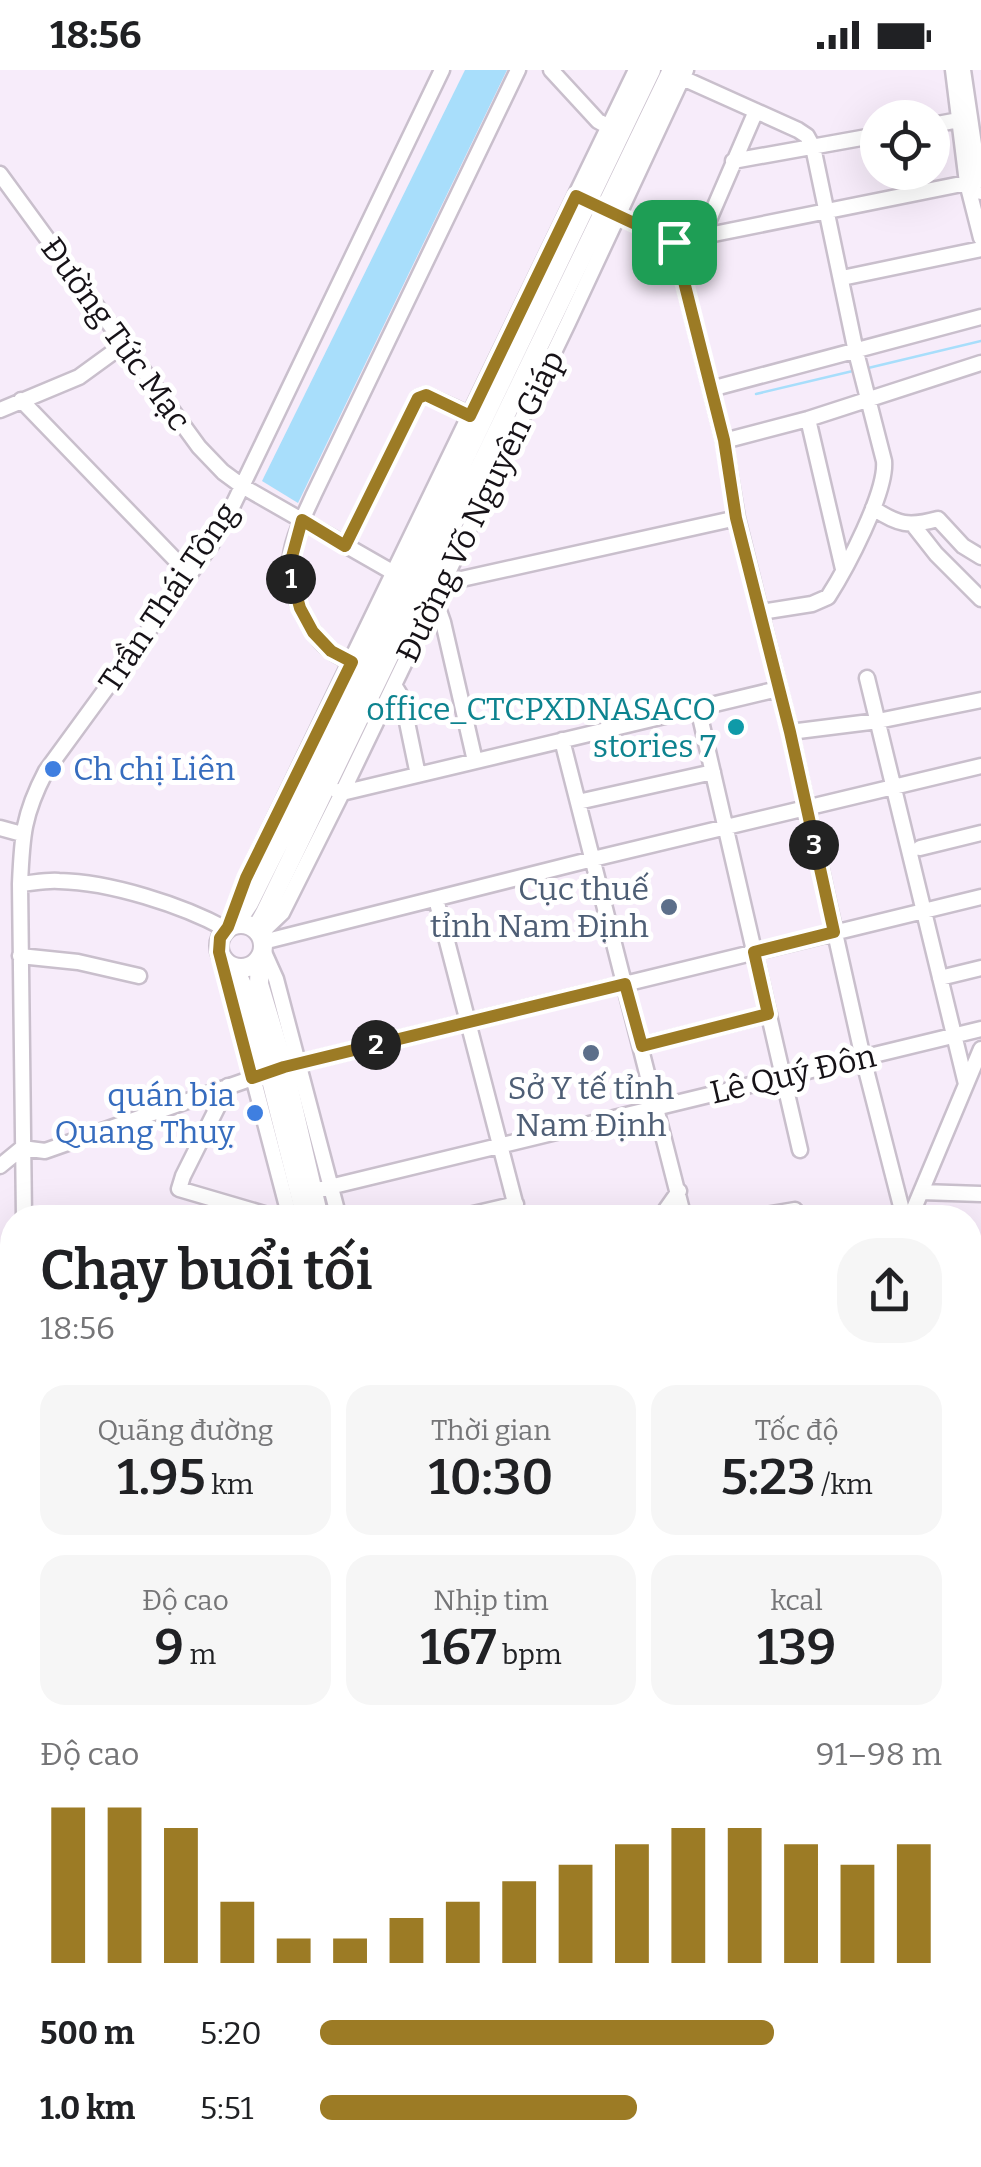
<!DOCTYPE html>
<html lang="vi">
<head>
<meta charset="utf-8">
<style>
	:root { --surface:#fff; --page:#f6f6f6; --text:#202124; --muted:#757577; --accent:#9c7b25 }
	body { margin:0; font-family:Bitter,serif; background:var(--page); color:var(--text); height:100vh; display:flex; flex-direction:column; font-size:38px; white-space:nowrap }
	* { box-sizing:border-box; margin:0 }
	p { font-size:32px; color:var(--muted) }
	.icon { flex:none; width:55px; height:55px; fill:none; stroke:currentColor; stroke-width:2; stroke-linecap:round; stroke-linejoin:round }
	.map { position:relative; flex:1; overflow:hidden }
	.side { position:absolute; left:0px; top:1135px; width:982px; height:962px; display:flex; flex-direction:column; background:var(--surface); border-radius:40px 40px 0 0; box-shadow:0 10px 40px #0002 }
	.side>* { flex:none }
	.buttons { position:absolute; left:860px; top:30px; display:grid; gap:20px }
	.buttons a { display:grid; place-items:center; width:90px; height:90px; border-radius:50%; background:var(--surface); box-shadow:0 10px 40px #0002; font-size:50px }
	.pin { position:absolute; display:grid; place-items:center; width:85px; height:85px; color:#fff; margin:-42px; border-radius:20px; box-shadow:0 5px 15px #0006 }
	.km { position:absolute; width:50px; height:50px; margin:-25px; border-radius:50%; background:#222; color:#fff; font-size:28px; line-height:50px; text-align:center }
	.round { display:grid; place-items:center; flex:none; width:105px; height:105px; border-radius:40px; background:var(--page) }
	.overview { display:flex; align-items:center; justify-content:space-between; height:170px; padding:0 40px }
	h1 { font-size:55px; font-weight:600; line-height:75px }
	.stats { display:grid; grid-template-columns:repeat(3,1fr); gap:15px; height:170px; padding:10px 40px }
	.stats div { display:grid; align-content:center; border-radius:25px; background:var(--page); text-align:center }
	.stats b { font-size:50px; font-weight:600 }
	.stats small { font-size:28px; font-weight:400 }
	.stats p { font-size:28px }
	.chart { height:280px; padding:20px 40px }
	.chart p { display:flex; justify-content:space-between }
	.chart svg { width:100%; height:180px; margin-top:10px; stroke:var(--accent); stroke-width:6 }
	ul { padding:0 40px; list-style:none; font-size:32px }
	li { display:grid; grid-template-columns:160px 120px 1fr; align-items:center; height:75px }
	li i { height:25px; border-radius:12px; background:var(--accent) }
	.status { display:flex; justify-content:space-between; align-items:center; height:70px; padding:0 50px; background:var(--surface); direction:ltr }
	.status svg { height:28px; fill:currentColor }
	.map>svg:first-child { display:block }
</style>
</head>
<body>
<div class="status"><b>18:56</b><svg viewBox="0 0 49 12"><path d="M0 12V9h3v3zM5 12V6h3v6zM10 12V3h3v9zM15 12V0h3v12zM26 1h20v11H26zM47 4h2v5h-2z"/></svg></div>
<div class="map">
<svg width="981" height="2097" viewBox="0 0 981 2097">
	<rect width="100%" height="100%" fill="#f7ecfa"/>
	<path fill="#bac493" d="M981 1969V2097H497L516 2085H970V1971Z"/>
	<path fill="#a8defb" d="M465 0H507L298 433 262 411Z"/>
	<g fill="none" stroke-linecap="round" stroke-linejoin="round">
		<path stroke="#a8defb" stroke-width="2.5" d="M864 299 981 271
			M756 324 857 300"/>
		<g stroke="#c9bfcc" stroke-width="19">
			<path id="minor" d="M551 0 598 51 609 57
				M953 0 967 113 981 168
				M963 0 981 122
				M676 5 798 60 807 66 813 77 856 282 884 391C887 422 846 499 828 527L812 534 761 542
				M932 55 959 50
				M733 91 878 65
				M0 104 199 377 223 402 242 416 401 507
				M612 143 674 172
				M702 166 756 41
				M674 172 724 371 737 448 790 662 863 988 904 1148
				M674 172 981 110
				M842 208 981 179
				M711 319 981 247
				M21 330 190 505
				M0 340 79 307 123 275
				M808 349 843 499
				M724 371 808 349 981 293
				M873 438C898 455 909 457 938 449L963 476 981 487
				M914 456 936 484 981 529
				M345 476 418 328 426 325 470 345
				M439 514 737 448
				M435 529 443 552 475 691
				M359 596C350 591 339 587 331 581 311 566 290 524 290 499 289 474 304 446 314 424L518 0
				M867 608 966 1014
				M394 615 402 628 418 705
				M698 638 800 1080
				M790 662 878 651 981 630
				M562 670 684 1148
				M337 721 342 723 778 619
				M578 732 713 702
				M0 758 22 764
				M920 778 981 763
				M20 814C33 813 46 810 59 811 110 812 182 835 226 859
				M436 829 519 1148
				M230 852 246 808 636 0
				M260 864 282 843 342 723 568 253 686 0
				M263 872 593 789 981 696
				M263 880 276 909 339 1148
				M20 886 78 892 139 906
				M222 889 290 1148
				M940 908 981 898
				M641 976 769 944
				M228 1016 183 1106 179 1119 278 1148
				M22 1078 45 1081 284 997 981 827
				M0 1096 22 1078
				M313 1121 981 959
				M921 1122 981 1124
				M24 1148 20 814C22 766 23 745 46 701L211 475 233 435 442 0
				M456 1148 516 1134
				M660 1148 679 1121
				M748 1148 795 1140
				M910 1148 981 979
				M970 1402 981 1396
				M0 1423 12 1411
				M970 1458 981 1488
				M970 1511 981 1496
				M0 1655 12 1689
				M970 1664 981 1660
				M970 1827 981 1825
				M0 1901 12 1896
				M970 1948 981 1946
				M970 1971 981 1969
				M0 2031 12 2029
				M512 2085V2097
				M216 2097 235 2085
				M337 2097 355 2085"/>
		</g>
		<g stroke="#c9bfcc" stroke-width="22">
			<path id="major" d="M219 876a22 22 0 1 1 44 0a22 22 0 1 1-44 0Z
				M235 854 249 833 310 710 651 0
				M256 859 265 843 672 0
				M260 887 259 914 284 997 319 1148
				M227 894 238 906 244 919 269 1002 306 1148
				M970 1203 981 1199
				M0 1516 12 1512
				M0 1531 12 1527"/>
		</g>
		<use href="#minor" stroke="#fff" stroke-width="14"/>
		<use href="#major" stroke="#fff" stroke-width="18"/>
	</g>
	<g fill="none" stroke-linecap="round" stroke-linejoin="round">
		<g stroke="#fff" stroke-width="20">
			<path id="route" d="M576 126 674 172 724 370 736 448 790 662 834 862 754 882 768 944 642 976 625 914 284 997 252 1008 219 882 220 868 228 857 246 808 352 592 331 581 313 562 300 538 289 498 302 450 345 476 418 328 426 325 470 346Z"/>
		</g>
		<use href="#route" stroke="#9c7b25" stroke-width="12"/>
	</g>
	<circle fill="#0f9aa8" stroke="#fff" stroke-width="4" cx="736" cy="657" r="10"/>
	<g fill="#3f7fe0" stroke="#fff" stroke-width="4">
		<circle cx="53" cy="699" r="10"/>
		<circle cx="255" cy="1043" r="10"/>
	</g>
	<g fill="#5c6f8a" stroke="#fff" stroke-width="4">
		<circle cx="669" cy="837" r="10"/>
		<circle cx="591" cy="983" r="10"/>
	</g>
	<g text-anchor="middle" stroke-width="10" stroke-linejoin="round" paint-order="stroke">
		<g font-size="32" fill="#161217" stroke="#fff">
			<text transform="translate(116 264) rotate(54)" y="11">Đường Tức Mạc</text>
			<text transform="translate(480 436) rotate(-64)" y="11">Đường Võ Nguyên Giáp</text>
			<text transform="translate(168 527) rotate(-56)" y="11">Trần Thái Tông</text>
			<text transform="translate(793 1004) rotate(-13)" y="11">Lê Quý Đôn</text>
		</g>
		<g font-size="32" fill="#0d838f" stroke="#fff" text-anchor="end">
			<text x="716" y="650">office_CTCPXDNASACO<tspan x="716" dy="37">stories 7</tspan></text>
		</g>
		<g font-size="32" fill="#366cbe" stroke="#fff" text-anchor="start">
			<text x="73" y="710">Ch chị Liên</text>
			<text x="235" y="1036" text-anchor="end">quán bia<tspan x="235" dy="37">Quang Thuỵ</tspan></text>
		</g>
		<g font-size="32" fill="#4e5e75" stroke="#fff" text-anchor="end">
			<text x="649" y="830">Cục thuế<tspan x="649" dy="37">tỉnh Nam Định</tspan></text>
			<text x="591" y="1029" text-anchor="middle">Sở Y tế tỉnh<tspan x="591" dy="37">Nam Định</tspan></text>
		</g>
	</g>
</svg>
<div class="buttons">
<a><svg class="icon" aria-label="locate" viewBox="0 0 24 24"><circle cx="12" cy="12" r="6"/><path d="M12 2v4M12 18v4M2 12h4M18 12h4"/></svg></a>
</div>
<div class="pin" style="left:674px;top:172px;background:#1e9e55"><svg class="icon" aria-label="arrive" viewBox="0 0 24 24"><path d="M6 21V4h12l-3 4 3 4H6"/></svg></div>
<b class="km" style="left:291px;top:509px">1</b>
<b class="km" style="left:376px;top:975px">2</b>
<b class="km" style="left:814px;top:775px">3</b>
<section class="side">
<div class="overview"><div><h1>Chạy buổi tối</h1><p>18:56</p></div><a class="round"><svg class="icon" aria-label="share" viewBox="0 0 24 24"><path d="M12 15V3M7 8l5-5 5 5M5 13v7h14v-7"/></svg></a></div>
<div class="stats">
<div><p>Quãng đường</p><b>1.95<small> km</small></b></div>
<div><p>Thời gian</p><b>10:30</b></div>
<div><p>Tốc độ</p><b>5:23<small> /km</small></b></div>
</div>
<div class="stats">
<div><p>Độ cao</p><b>9<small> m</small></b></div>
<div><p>Nhịp tim</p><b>167<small> bpm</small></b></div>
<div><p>kcal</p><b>139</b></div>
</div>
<div class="chart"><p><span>Độ cao</span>91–98 m</p>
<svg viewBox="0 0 160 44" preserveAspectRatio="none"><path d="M5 44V6M15 44V6M25 44V11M35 44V29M45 44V38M55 44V38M65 44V33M75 44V29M85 44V24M95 44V20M105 44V15M115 44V11M125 44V11M135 44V15M145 44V20M155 44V15"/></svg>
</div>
<ul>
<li><b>500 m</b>5:20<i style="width:73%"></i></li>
<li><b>1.0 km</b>5:51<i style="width:51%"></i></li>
</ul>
</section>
</div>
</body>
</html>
